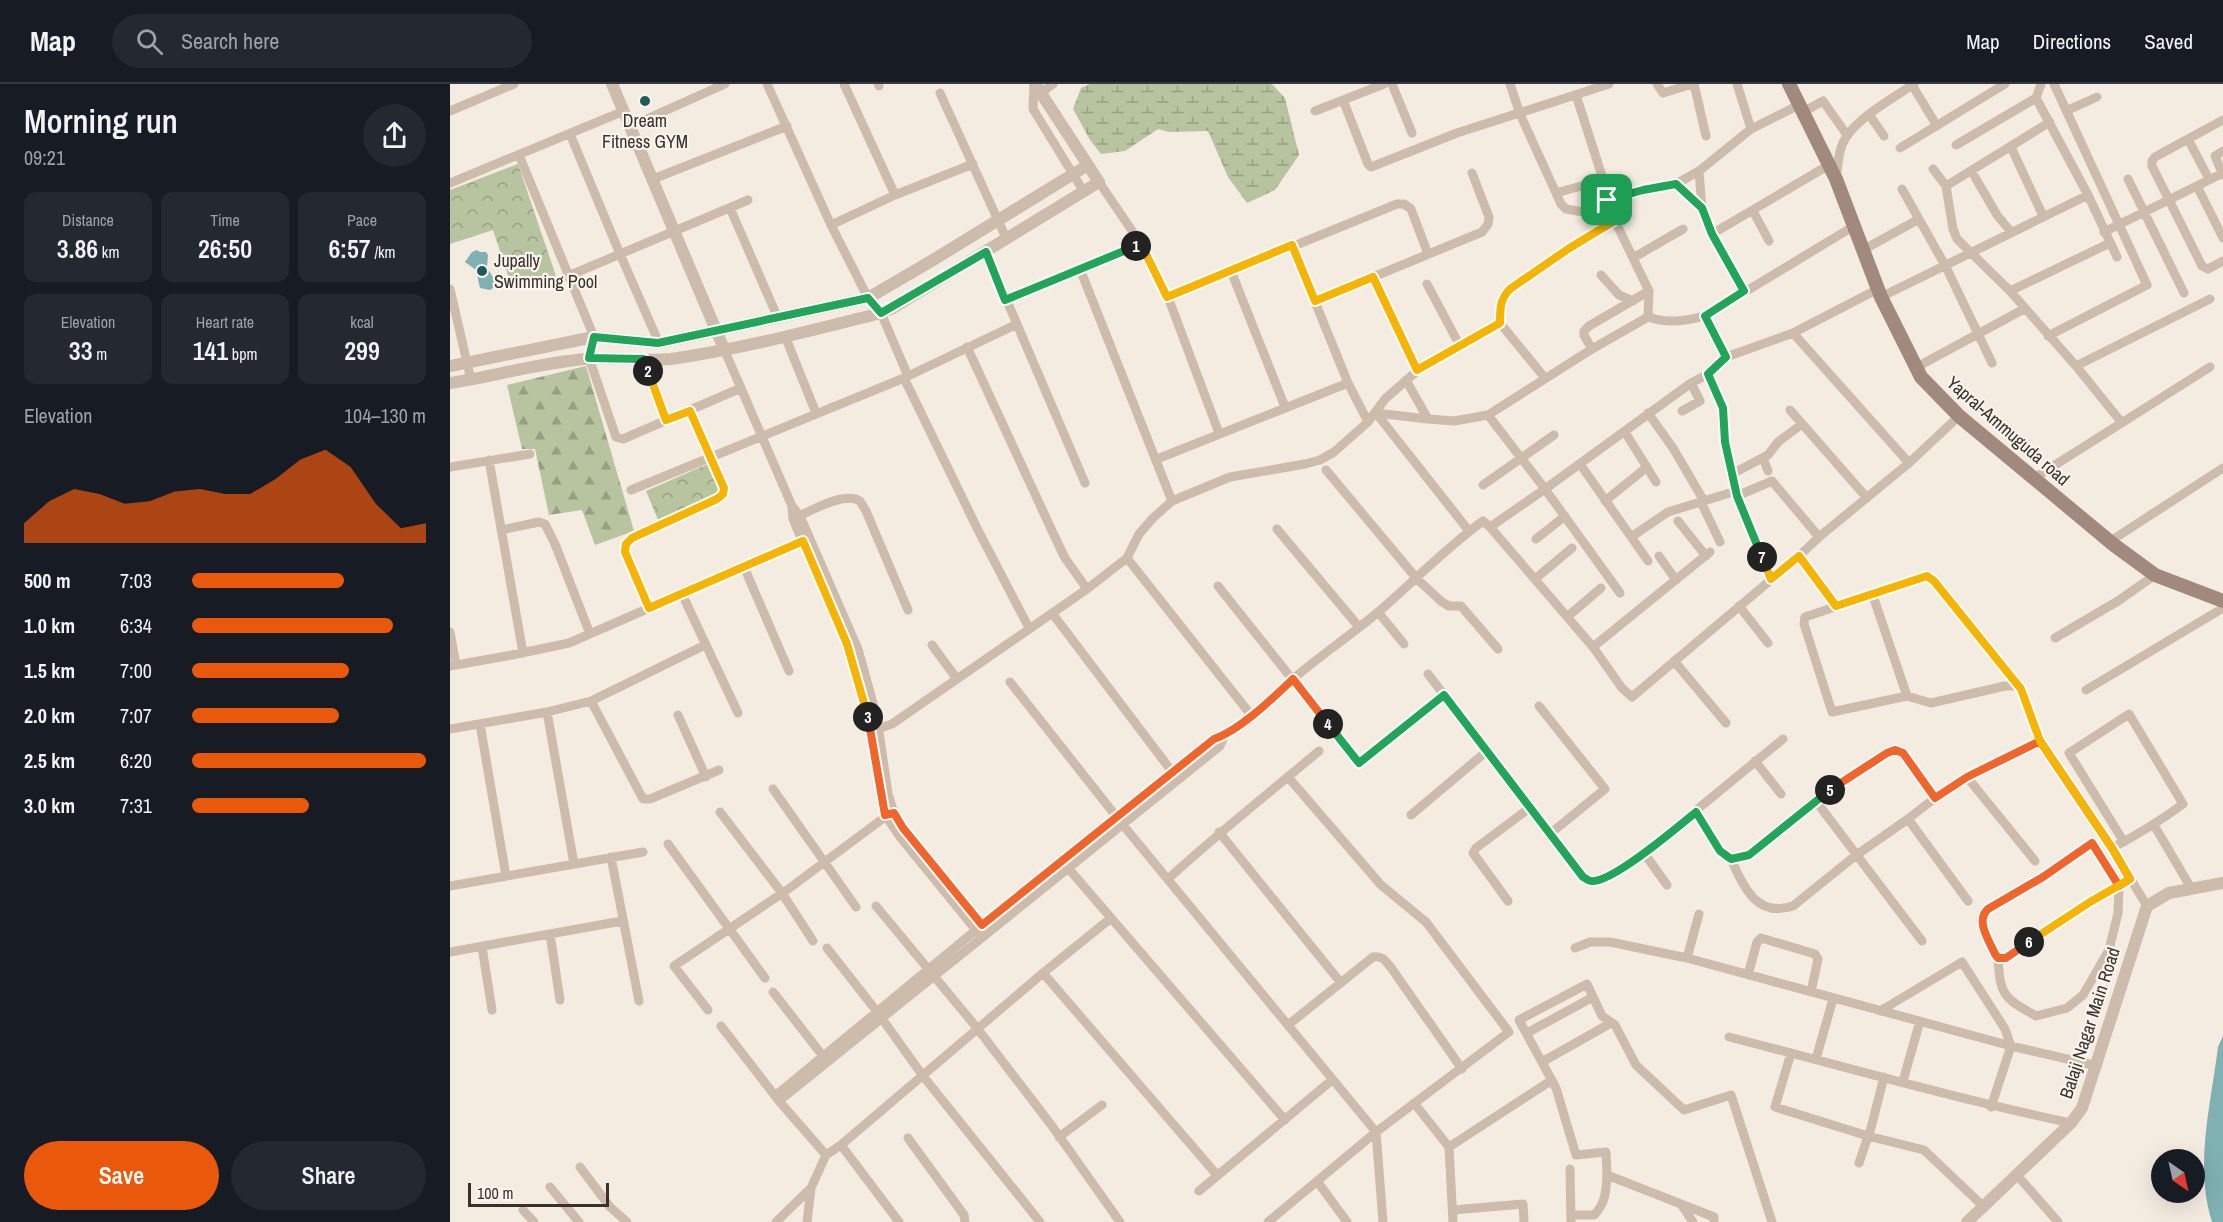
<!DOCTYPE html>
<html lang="en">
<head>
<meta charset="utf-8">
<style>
	:root { --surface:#171b24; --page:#242831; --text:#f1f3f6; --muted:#9ea1a6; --line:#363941; --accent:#ea580c }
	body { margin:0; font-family:"Archivo Narrow",sans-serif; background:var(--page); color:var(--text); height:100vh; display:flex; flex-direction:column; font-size:22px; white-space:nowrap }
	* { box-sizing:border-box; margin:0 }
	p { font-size:20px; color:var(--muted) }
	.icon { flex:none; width:33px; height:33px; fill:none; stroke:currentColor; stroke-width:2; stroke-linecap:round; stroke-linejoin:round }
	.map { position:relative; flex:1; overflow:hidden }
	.sheet { display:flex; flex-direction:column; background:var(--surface); width:450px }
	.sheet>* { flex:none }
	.needle { width:39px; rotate:146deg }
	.fabs { position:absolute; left:1701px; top:1065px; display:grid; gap:12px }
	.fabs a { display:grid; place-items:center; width:54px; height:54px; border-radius:50%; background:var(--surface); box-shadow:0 6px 24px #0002; font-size:30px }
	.scale { position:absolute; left:18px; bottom:15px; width:141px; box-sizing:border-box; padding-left:6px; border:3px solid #3b302b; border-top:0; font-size:16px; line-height:21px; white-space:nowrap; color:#3b302b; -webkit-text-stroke:4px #fbf5ee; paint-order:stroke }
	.pin { position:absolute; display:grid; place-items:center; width:51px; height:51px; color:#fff; margin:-26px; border-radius:12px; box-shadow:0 3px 9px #0006 }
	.km { position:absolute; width:30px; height:30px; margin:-15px; border-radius:50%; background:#222; color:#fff; font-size:16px; line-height:30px; text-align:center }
	.round { display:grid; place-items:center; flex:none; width:63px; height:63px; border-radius:32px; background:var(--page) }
	.head { display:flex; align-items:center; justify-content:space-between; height:102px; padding:0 24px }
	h1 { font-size:33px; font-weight:600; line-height:45px }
	.figures { display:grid; grid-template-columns:repeat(3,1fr); gap:9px; height:102px; padding:6px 24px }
	.figures div { display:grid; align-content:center; border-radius:12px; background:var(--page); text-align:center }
	.figures b { font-size:26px; font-weight:600 }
	.figures small { font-size:16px; font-weight:400 }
	.figures p { font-size:16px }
	.chart { height:168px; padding:12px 24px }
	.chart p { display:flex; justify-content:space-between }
	.chart svg { width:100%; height:108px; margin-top:6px; fill:var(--accent); opacity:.7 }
	.primary-button { display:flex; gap:12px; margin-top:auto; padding:12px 24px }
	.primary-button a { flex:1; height:69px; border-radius:36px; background:var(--accent); color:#fff; font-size:24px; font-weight:600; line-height:69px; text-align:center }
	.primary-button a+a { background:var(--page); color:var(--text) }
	ul { padding:0 24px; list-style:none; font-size:20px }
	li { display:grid; grid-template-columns:96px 72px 1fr; align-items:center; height:45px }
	li i { height:15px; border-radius:8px; background:var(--accent) }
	header { display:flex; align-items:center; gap:36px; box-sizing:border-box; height:84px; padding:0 30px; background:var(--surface); border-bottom:2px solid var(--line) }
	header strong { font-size:28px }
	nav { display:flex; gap:33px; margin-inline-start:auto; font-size:21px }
	.search { width:420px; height:54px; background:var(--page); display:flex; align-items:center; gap:15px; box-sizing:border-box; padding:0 21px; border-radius:33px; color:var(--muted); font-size:22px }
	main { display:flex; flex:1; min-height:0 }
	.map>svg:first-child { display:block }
</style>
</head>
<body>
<header>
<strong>Map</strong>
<div class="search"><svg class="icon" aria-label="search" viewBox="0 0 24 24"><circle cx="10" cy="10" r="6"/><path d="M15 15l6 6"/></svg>Search here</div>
<nav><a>Map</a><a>Directions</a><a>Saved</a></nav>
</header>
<main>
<section class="sheet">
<div class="head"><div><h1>Morning run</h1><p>09:21</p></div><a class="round"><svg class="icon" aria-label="share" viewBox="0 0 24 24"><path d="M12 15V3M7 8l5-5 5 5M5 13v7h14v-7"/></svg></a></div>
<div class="figures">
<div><p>Distance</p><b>3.86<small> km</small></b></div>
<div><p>Time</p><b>26:50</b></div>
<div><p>Pace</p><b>6:57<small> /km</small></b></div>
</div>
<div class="figures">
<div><p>Elevation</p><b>33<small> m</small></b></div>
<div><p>Heart rate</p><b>141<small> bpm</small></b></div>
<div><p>kcal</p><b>299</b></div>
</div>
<div class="chart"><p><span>Elevation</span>104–130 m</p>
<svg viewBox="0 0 160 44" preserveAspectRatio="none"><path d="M0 44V36L10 27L20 22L30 24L40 28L50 27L60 23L70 22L80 24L90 24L100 18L110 10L120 6L130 13L140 28L150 38L160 36V44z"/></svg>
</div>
<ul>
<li><b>500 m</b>7:03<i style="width:65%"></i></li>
<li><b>1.0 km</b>6:34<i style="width:86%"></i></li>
<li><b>1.5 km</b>7:00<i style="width:67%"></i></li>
<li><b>2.0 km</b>7:07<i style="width:63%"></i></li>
<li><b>2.5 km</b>6:20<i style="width:100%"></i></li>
<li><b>3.0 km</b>7:31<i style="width:50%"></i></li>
</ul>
<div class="primary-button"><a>Save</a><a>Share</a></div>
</section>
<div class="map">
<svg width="1773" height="1138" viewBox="0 0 1773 1138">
	<defs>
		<pattern id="forest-firs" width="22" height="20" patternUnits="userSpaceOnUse" patternTransform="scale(1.5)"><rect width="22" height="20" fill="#b8c4a0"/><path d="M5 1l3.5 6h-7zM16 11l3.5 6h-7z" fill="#97a083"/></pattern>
		<pattern id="wetland-marsh" width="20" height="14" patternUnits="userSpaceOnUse" patternTransform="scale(1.5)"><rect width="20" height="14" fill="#b8c4a0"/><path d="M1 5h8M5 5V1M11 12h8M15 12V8" fill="none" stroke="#97a083"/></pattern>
		<pattern id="park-crowns" width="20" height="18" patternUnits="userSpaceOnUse" patternTransform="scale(1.5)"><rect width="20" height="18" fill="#b8c4a0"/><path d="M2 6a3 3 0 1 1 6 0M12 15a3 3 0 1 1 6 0" fill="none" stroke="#97a083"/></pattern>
	</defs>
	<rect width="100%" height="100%" fill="#f4ebe1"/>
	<path fill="url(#forest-firs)" d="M136 282 184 447 145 461 132 426 99 431 85 365H72L57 301Z"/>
	<path fill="url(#wetland-marsh)" d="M640 0H822L835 14 849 71 825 106 797 119 778 93 758 47 719 48 708 45 675 67 651 70 640 56 623 25 631 4Z"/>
	<path fill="url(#park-crowns)" d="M68 80 106 192 63 206 43 146 0 160V106Z
		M260 379 273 410 209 438 196 407Z"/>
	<path fill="#7fb0b2" d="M27 166 30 168H36L38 171 37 183 45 197 43 204 40 206 30 204 26 186 15 178 22 168Z
		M1773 952V1138H1762C1744 1082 1761 1020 1768 963Z"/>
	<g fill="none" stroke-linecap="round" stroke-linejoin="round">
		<path stroke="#cdbbac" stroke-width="9" d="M317 0 381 141 418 214 431 229 458 292
			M394 0 445 111
			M428 0 429 2
			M584 0 583 25 634 108
			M942 0 962 49
			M1060 0 1070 30 1111 120 1116 125 1134 128 1153 143
			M1207 0 1213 9 1242 0
			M1244 0 1256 52
			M1287 0 1301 45
			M1462 1 1487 42
			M490 9 557 156
			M591 9 603 0
			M1126 11 1152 92 1157 116 1165 137 1199 207 1198 233
			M1586 14 1638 111 1667 173
			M893 16 918 80 921 83 1007 49 1159 0
			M1618 26 1647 13
			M0 27 64 0
			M865 27 934 0
			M1353 28 1373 17 1397 51
			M1420 32 1434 52
			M1773 36 1705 73 1702 77V82L1752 182 1758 185 1773 177
			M181 42 275 0
			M120 50 170 170 209 259
			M1738 55 1759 95
			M1506 61 1586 14 1591 0
			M1561 63 1593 132
			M1450 64 1555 0
			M1773 67 1765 72 1773 91
			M69 71 144 253 139 274 166 353 173 355 291 304
			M1483 85 1496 102 1503 145 1507 155 1560 207 1626 282 1672 339
			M1249 87 1252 124 1262 150 1294 207
			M1522 88 1547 131 1561 148
			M1386 94C1388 83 1388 71 1392 61 1401 37 1443 14 1464 0
			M203 95 337 42
			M1678 95 1734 209
			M649 98 691 160 718 213 769 349
			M0 99 174 27
			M1226 100 1252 124
			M1496 102 1600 38
			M1747 102 1773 154
			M1452 105 1496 183 1542 279
			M1106 109 1153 96
			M1157 116 1226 100 1249 87 1301 45 1349 21
			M280 124 327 232
			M1303 127 1319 157
			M381 141 445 111 523 80
			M1654 148 1773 89
			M1262 150 1379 81
			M842 161 898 299 918 338
			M1413 166 1469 135
			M536 168 635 399
			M1183 174 1233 145
			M630 185 722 417
			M781 187 835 323
			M1151 191 1169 211 1183 217
			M118 192 298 116
			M923 193 967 287
			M977 200 1010 262
			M0 205 21 296
			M1560 207 1660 159
			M718 213 947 120H954L961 125 978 170
			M1431 213 1638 111
			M555 216 691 160
			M865 217 1032 148 1038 140 1039 133 1022 89
			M1255 232 1276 273
			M1050 239 1095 294
			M1343 249 1459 379
			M335 252 366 329
			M1598 252 1697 201 1604 0
			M517 263 603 449 615 474 637 505
			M274 265 342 422 350 432 408 565 427 634 438 710 444 729 453 744 538 848
			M1142 265 1134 251V247L1139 242 1199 207
			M194 275 216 336
			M1626 282 1760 215
			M1465 284 1574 225
			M1258 290 1273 324 1275 358 1287 412 1321 495
			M454 294 529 448 579 544
			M1340 326 1417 414
			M1232 327 1250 317 1241 299
			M926 329 1019 447
			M926 329 978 335 956 296
			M1198 329 1223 364 1254 417
			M1038 331 1095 405 1170 509
			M978 335 1004 337 1038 331 1142 265 1198 233C1220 240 1233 237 1255 232L1404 142
			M1175 348 1206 398
			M1313 374 1318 387
			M707 375 898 299
			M39 376 73 569
			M1130 380 1198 477
			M0 383 80 370
			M876 386 967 495 992 518 999 522H1011L1048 565
			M1282 390 1318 371 1328 358 1352 340
			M1583 395 1760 283
			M1033 401 1104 351
			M181 406 454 294 567 240
			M1287 412 1322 397 1369 453
			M1155 417 1197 383
			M1251 418 1270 458
			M342 422 343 435 401 572 422 647 427 688 435 731 450 753 530 851
			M345 434C361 427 394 407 410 417L416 427 458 526
			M1228 437 1256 472
			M1040 443 1095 405 1241 299 1258 290 1276 273 1343 249 1428 205
			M827 445 909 543
			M51 446 89 438 95 440 105 460 140 550
			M1181 453 1218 428 1286 407
			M1086 455 1115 432
			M1659 458 1773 384
			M1209 472 1226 496
			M1349 472 1386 522
			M677 474 801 631
			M294 483 339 587
			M1085 495 1122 464
			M768 502 909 679 994 611
			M1422 509 1457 612
			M232 510 288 629
			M1289 522 1318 559
			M199 524 175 468 176 460 182 455 267 415 273 410 274 404 240 327
			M928 528 954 560
			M602 529 723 689
			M1117 533 1151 504
			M0 548 6 581
			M1605 554 1668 517 1705 491
			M255 561 141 617 193 715H200L269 686
			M482 561 507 595
			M1143 563 1260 468
			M1224 577 1276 639
			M0 582 62 571 119 559 358 455
			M978 590 1133 793 1142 797 1154 795 1194 769 1333 655
			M560 598 673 741 926 1048 933 1138
			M1568 602H1555L1481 619 1457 612 1382 628 1354 540 1355 533 1477 492 1484 497 1571 605 1590 657 1662 764 1697 822
			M1636 606 1773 524
			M1089 622 1155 705 1101 749
			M97 628 124 780
			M228 631 256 693
			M30 640 56 792
			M0 645 97 628 141 617
			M422 647 442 640 637 505 677 474 689 450 703 434 722 417 780 393 855 380 870 376 884 368 918 338 935 315 967 287 1050 239C1050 225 1050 215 1060 205L1118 165 1165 137
			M1305 677 1331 710
			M1517 693 1585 777
			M323 705 406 823
			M1365 716 1472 857
			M270 728 332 809 363 857
			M1246 728 1270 767 1281 775 1299 771 1365 716 1437 669 1445 666 1453 669 1485 714 1517 693 1590 657
			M961 731 1037 667
			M1458 735 1485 714
			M1704 741 1741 804
			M769 748 891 899
			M1642 759 1669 802 1640 818 1556 874H1548L1545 870 1531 837 1532 831 1538 825 1593 793Z
			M218 760 315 894
			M1662 764C1687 751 1710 737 1733 720L1679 630 1619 669 1674 758
			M1194 769 1217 801
			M161 773 189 917
			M1281 775C1294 803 1306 834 1343 822L1405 772 1458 735 1518 817
			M618 784 835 1036
			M718 795C767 750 819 709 869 667
			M0 802 193 768
			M1058 817 1023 769 1026 764 1081 723
			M426 822 527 944 602 1042 670 1138
			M100 850 110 916
			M32 863 42 926
			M377 864 428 929 473 992 590 1138
			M1125 864 1140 858H1160L1237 874 1561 962 1647 982
			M0 868 172 837
			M1237 874 1249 830
			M1548 874C1550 912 1554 914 1586 932L1617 924 1633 911 1659 866 1668 829 1669 802 1673 799
			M593 889 767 1091
			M1298 891 1307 858 1311 854 1365 870 1368 875 1361 908
			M323 908 376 976
			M258 926 224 882 337 806 439 730
			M1430 927 1512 878 1555 945 1561 962 1541 1023
			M838 941 923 873C933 871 936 878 942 885L1012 985
			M271 942 329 1017 376 1071
			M1077 949 1143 913
			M1279 953C1393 982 1506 1015 1621 1039
			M1341 969 1325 1023 1418 1052 1474 1066 1534 1123
			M1366 975 1383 915
			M1092 978 1161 939
			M1453 997 1470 937
			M325 1012 526 846 763 655C794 644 819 615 843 595 872 570 904 549 933 524 966 495 997 463 1033 437L1040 443 1143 563 1172 604 1182 613 1349 472 1369 453 1459 379 1509 332
			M329 1017 770 662 775 651
			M964 1019 999 1063 1003 1138
			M609 1053 652 1021
			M458 1054 514 1131 515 1138
			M391 1061 449 1138
			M999 1063 1102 996
			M1409 1079 1421 1044 1434 993
			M130 1083 160 1123 177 1138
			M1120 1085 1121 1138
			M1157 1091 1156 1068 1126 1071 1106 1004 1069 936 1137 900 1152 932 1165 941 1186 981 1234 1026 1281 1011 1322 1138
			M1567 1091 1608 1138
			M867 1097 897 1138
			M100 1103 129 1138
			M749 1107 882 996
			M1231 1120 1264 1133V1138
			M73 1126 84 1138
			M1003 1126 1073 1120 1074 1138
			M1121 1131H1144C1156 1119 1156 1106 1157 1091L1231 1120 1243 1138
			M326 1138 361 1104
			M357 1138 361 1104 376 1071 391 1061 593 889 661 834
			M818 1138 926 1048 1059 948 976 838 931 801 838 693"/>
		<path stroke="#cdbbac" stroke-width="12" d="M162 0 274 265
			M0 282 144 253 209 259 418 214 483 176 638 81
			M0 299C45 292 89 279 135 275 163 272 193 278 221 275 292 265 362 246 431 229L443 224 649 98 585 0
			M1517 1138 1621 1039 1632 1024 1697 822 1719 809 1773 799"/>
		<path stroke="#a18a7d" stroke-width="14" d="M1339 0 1386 95 1431 213 1471 293 1509 332 1664 461 1705 491 1773 517"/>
	</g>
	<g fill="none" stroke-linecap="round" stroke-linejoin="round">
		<g stroke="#fff" stroke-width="12">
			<path id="split-1" d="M686 162 691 160 717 213 842 161 865 217 923 193 967 286 1050 239C1050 225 1050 215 1060 205L1118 165 1164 137 1157 116"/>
		</g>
		<g stroke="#fff" stroke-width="12">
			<path id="split-2" d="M198 287 194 275 139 274 144 253 208 259 418 214 431 229 536 168 555 216 686 162"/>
		</g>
		<g stroke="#fff" stroke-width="12">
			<path id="split-3" d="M198 287 216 336 240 327 274 404 273 410 267 415 182 454 176 460 175 468 199 524 353 457 397 560 418 633"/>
		</g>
		<g stroke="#fff" stroke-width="12">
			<path id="split-4" d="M418 633 435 731 444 729 453 744 532 841 764 655C790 646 822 615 843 595L878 640"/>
		</g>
		<g stroke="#fff" stroke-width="12">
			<path id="split-5" d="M878 640 909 679 994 611 1133 793C1136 794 1138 797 1141 797 1161 800 1229 742 1246 728L1270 767 1281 775 1299 771 1380 706"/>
		</g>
		<g stroke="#fff" stroke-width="12">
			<path id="split-6" d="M1380 706 1437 669 1445 666 1453 669 1485 714 1517 693 1590 657 1662 764 1680 795 1669 802 1642 759 1593 793 1538 825C1525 837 1539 856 1545 870L1548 874H1556L1579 858"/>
		</g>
		<g stroke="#fff" stroke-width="12">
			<path id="split-7" d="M1312 473 1321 495 1349 472 1386 522 1477 492 1484 497 1571 605 1590 657 1662 764 1680 795 1640 818 1579 858"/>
		</g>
		<g stroke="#fff" stroke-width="12">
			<path id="split-8" d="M1157 116 1193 106 1226 100 1252 124 1262 150 1294 207 1255 232 1276 273 1258 290 1273 324 1275 358 1287 412 1312 473"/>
		</g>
		<use href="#split-1" stroke="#f5b400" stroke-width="8"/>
		<use href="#split-2" stroke="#22a559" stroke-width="8"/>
		<use href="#split-3" stroke="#f5b400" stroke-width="8"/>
		<use href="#split-4" stroke="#f0652b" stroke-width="8"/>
		<use href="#split-5" stroke="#22a559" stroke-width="8"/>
		<use href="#split-6" stroke="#f0652b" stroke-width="8"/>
		<use href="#split-7" stroke="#f5b400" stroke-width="8"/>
		<use href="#split-8" stroke="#22a559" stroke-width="8"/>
	</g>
	<g fill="#1f5a5e" stroke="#fbf5ee" stroke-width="2">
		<circle cx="195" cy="17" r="6"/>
		<circle cx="32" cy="187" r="6"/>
	</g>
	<g text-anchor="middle" stroke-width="4.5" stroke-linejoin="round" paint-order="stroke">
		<g font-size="18" fill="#3b302b" stroke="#fbf5ee">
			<text x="195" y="43">Dream<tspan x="195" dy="21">Fitness GYM</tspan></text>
			<text x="44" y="183" text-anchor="start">Jupally<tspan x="44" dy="21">Swimming Pool</tspan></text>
		</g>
		<g font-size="18" fill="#3b302b" stroke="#fbf5ee">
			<text transform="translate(1558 347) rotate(41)" y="6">Yapral-Ammuguda road</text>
			<text transform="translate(1640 939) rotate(-72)" y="6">Balaji Nagar Main Road</text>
		</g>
	</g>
</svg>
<div class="fabs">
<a><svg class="needle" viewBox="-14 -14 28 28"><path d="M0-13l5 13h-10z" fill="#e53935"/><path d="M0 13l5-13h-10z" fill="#9ea1a6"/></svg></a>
</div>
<div class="scale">100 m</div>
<div class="pin" style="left:1157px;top:116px;background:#1e9e55"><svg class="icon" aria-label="arrive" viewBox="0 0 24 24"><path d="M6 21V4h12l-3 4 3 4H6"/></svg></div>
<b class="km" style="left:686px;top:162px">1</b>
<b class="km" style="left:198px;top:287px">2</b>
<b class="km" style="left:418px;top:633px">3</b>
<b class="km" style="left:878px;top:640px">4</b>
<b class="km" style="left:1380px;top:706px">5</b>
<b class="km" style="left:1579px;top:858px">6</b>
<b class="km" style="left:1312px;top:473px">7</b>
</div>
</main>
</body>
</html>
